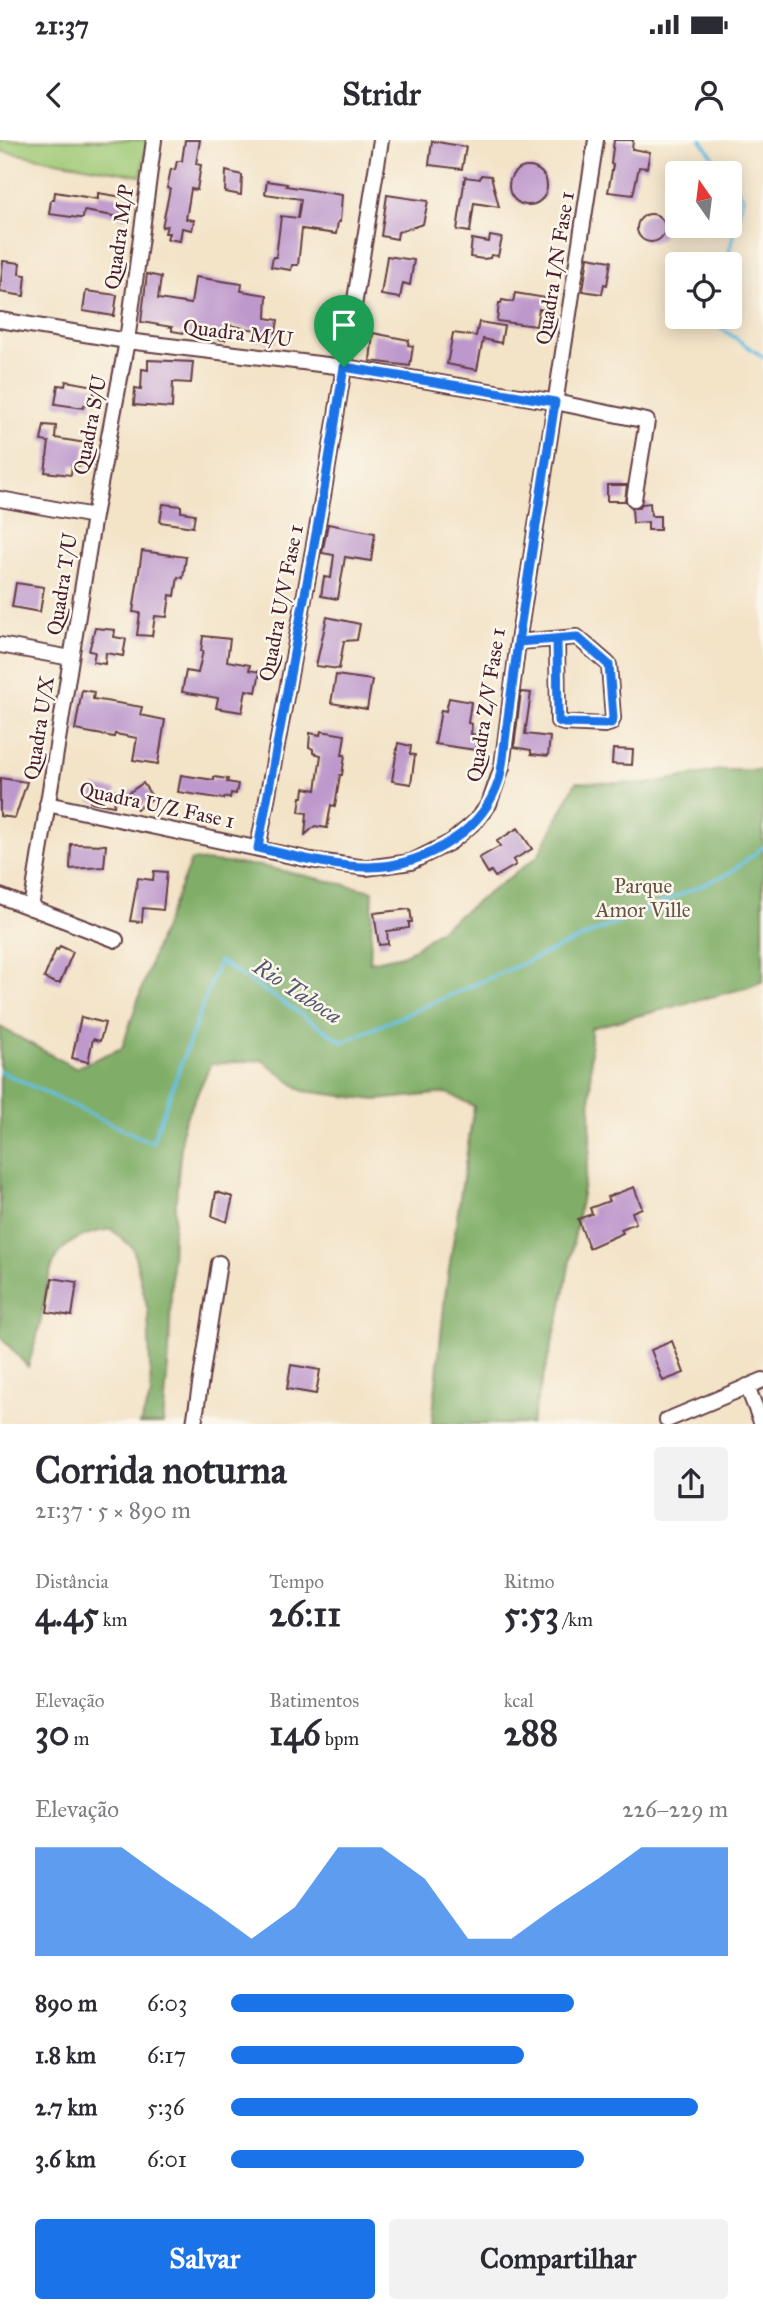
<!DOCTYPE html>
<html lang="pt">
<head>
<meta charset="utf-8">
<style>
	:root { --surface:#fff; --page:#f2f2f3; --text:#2b2b33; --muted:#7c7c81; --accent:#1a73e8 }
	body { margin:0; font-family:"IM FELL Great Primer",serif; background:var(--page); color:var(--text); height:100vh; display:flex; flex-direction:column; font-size:26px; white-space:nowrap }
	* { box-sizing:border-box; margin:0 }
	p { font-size:23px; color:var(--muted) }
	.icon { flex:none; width:38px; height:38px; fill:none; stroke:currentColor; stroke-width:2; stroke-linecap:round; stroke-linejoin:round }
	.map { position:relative; height:1284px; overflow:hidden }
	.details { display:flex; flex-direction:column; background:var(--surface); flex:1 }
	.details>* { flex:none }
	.needle { width:46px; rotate:346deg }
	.controls { position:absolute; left:665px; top:21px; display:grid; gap:14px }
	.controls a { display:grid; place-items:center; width:77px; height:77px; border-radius:7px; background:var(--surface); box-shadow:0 4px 18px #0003; font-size:35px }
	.pin { position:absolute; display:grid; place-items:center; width:60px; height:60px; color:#fff; margin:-72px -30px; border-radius:50% 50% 50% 0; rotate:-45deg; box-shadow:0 0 7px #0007 }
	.pin .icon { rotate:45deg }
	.round { display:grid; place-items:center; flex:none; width:74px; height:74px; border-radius:7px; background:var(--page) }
	.summary { display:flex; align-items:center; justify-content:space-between; height:119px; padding:0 35px }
	h1 { font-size:38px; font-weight:800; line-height:52px }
	.stats { display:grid; grid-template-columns:repeat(3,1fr); gap:10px; height:119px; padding:7px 35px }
	.stats div { display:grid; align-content:center }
	.stats b { font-size:35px; font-weight:800 }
	.stats small { font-size:19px; font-weight:400 }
	.stats p { font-size:19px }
	.chart { height:196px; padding:14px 35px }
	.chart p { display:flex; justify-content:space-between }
	.chart svg { width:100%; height:126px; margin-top:7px; fill:var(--accent); opacity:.7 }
	.primary-button { display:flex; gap:14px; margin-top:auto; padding:14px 35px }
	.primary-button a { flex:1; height:80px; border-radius:7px; background:var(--accent); color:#fff; font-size:28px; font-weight:800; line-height:80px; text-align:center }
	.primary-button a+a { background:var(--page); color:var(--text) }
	ul { padding:0 35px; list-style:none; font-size:23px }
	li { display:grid; grid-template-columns:112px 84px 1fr; align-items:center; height:52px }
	li i { height:18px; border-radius:9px; background:var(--accent) }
	.status { display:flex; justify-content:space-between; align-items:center; height:49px; padding:0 35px; background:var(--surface); direction:ltr }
	.status svg { height:19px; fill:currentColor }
	header { display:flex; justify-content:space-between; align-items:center; height:91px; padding:0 35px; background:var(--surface); font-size:32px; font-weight:800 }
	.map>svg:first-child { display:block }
</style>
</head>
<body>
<div class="status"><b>21:37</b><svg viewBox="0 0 49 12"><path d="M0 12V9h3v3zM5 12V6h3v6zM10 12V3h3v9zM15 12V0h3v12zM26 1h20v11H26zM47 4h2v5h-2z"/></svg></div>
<header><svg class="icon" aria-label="back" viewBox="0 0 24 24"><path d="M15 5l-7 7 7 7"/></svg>Stridr<svg class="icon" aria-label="person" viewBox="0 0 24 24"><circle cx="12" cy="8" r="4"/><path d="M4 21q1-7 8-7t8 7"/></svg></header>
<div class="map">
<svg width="763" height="1284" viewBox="0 0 763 1284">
	<rect width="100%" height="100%" fill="#fbf7ec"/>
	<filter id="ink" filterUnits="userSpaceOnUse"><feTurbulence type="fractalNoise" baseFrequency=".0143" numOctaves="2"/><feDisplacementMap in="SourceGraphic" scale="14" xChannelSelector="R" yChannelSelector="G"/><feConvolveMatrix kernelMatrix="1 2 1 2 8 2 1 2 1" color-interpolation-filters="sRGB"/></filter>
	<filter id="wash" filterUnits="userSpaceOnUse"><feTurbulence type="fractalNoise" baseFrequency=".00686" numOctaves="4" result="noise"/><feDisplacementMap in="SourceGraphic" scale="28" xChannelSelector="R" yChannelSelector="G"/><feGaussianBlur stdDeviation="1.57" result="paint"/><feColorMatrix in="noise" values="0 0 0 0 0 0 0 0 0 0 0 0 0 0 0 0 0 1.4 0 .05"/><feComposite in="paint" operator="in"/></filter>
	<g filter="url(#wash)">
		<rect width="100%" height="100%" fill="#f3e3c7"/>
		<path fill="#a0ca77" stroke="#757451" stroke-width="2" d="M0 0H147L141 36 0 11Z"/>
		<path fill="#80ae68" stroke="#65664a" stroke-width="2" d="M721 630H763V841L749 847 591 888 590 1010 562 1165 531 1284H432L445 1156 474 966 447 953 376 960 303 951 262 920 211 924 183 984 173 1092 169 1213 163 1284H140L151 1255 148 1171 133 1108 111 1089C46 1099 51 1129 40 1184 37 1198 32 1212 28 1227L0 1196V887L75 928 122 908 155 809 191 720 262 726 373 751 370 822 407 814 538 716 576 642 647 644Z"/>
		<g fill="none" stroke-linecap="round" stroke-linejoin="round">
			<path stroke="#64bfe2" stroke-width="3.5" d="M701 0 725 33
				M726 124 743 57 730 39
				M713 177 712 182 763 217
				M0 931 152 1003 219 821 343 902 730 733 763 707"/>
		</g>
		<g id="blocks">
			<path fill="#bd98cc" d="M185 0H200L196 24 201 25 197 50 191 49 186 79 194 80 192 90 182 88 180 101 167 99 169 93H165L167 86 162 87 170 49 167 48 171 29 175 30 177 21H182Z
				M614 0H633L632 9 650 12 647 28 639 27 633 55 608 52 613 25 611 24Z
				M432 1 466 7 462 29 429 25Z
				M509 46a19 19 0 1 1 38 0a19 19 0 1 1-38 0Z
				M226 31 242 35 241 55 225 52Z
				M481 35 491 36 499 67 474 63 470 92 457 90 465 37 480 39Z
				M267 41 287 44 286 46 342 55 340 82H338L336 94 302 89 298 125H292L291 130 271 127 273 117H276L281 76 298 78 301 59 265 54Z
				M55 52 98 59V53L129 58 126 78 84 71 83 78H79L49 74 51 60H54Z
				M387 55 428 61 423 84 398 92 397 99 381 96Z
				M637 88a14 14 0 1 1 28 0a14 14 0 1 1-28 0Z
				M490 96 502 98 498 116 491 115 490 118 483 119 470 117 472 99 489 102Z
				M387 116 414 120 410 145 403 143 400 158 381 155Z
				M588 117 611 121 607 145 604 144 602 154 583 151Z
				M3 121 20 123 19 134 26 135 24 156 0 152Z
				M147 134 161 137 158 159 191 164 195 137 242 144 241 151 267 155 266 178 278 180 274 203 255 200 256 190 228 185 225 200 172 191V187L141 182Z
				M86 151 117 155 114 176 83 171Z
				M515 153 546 158 544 170 539 169 536 186 497 181 499 163H501L502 160 513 162Z
				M479 182 504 186 501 203 483 199 477 230 447 224 453 193 476 196Z
				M373 193 409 200 408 205 413 206 410 226 370 221Z
				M148 220 193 222 191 243 173 242 172 268 134 265 135 248 141 249 142 229 148 230Z
				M66 241 95 246 92 267 84 265 83 268 55 264 58 245 65 246Z
				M44 285 56 286 55 298 86 303 82 326 72 325 71 335 45 332 49 302 41 301Z
				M607 345H627L625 361H607Z
				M650 363 651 376H660V390H648V382L633 383 632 368H638L642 364Z
				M163 364 181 366V372L195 374 193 387 160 382Z
				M328 384 375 393 371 421 345 417 338 459 321 456 324 437 331 438 334 415 322 413Z
				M142 411 186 417 183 438 178 437 175 456 170 455 167 477 155 476 152 496 137 495 140 473 133 472Z
				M16 443 44 447 40 472 12 467Z
				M327 477 360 484 357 500 344 501 339 529 316 526Z
				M95 488 115 490 114 497 126 499 123 516 106 513 105 524 93 522 95 512 89 511Z
				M203 496 230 499 227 521 250 525 249 530 260 532 256 552 246 550 242 572 216 568 218 558 182 552 186 531 198 533 203 511H201Z
				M336 535 372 540 367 569 331 563Z
				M82 550 94 552 93 559 142 567 140 575 165 580 158 624 133 620 137 598 115 594 114 597 75 590Z
				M521 552 531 553 525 594 550 597 548 616 531 614V610L514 607Z
				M449 558 471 562 468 583 472 584 471 594 479 595 476 610 435 604 441 570 446 571Z
				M321 591 345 595 342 615H345L342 635H340L335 666 331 665 327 688 315 686 305 695 307 673 299 672 301 657H303L304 648 316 650 321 615 313 613V609L309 607 310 593 320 595Z
				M398 603 411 606 410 614 415 615 411 644 392 641Z
				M613 609 633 610 632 625 612 624Z
				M181 635 214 640V637L228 639 227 642 238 644 236 654 231 653 230 658 225 657 224 659 178 652Z
				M0 638 27 642 15 678 0 676Z
				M143 643 153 658 137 669 127 654Z
				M95 646 116 650 114 666 90 662Z
				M518 688 532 709 513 720 516 725 495 737 491 731 488 733 479 718 500 706 497 701Z
				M71 704 106 705 104 727 70 729Z
				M154 731 167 732 163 770 143 768 142 782 130 781 138 738 153 740Z
				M410 769 412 782H409V788L387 791 388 804 379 805 374 773Z
				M60 806 73 812 60 843H55L44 838 56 809 58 810Z
				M81 877 105 883 100 901 93 899 88 922 72 918Z
				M634 1047 642 1068 632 1072 636 1083 621 1089 623 1093 589 1108 578 1079 592 1074 590 1068 609 1061 607 1057Z
				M216 1052 233 1057 227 1082 212 1076Z
				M52 1138 77 1142 72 1176 47 1172Z
				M672 1201 684 1233 663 1241 651 1210Z
				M291 1225 320 1230 316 1254 287 1249Z"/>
		</g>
	</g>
	<g filter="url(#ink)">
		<use href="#blocks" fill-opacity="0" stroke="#633c42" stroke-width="2"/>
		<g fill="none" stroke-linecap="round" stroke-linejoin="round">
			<g stroke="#633c42" stroke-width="18">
				<path id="street" d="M0 180 127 201 344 227 555 262 647 281 634 359
					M0 359 94 376
					M518 502 577 497 606 522 609 525 613 578 611 583 605 585 564 583 558 581 557 499
					M0 505 71 518
					M47 664 311 720 366 728 411 722 451 702 477 680 489 664 502 627 518 502 596 0
					M258 708 323 356 381 0
					M0 756 116 800
					M31 768 94 376 127 201 154 0
					M747 1246 762 1284
					M667 1280 763 1240
					M194 1284 219 1123"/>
			</g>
			<use href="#street" stroke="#fff" stroke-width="14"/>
		</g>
	</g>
	<g fill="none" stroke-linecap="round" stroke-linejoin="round" filter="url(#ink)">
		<g stroke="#fff" stroke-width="14">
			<path id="route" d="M344 227 323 356 258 708C331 724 388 745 454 699 476 684 491 665 499 640 503 625 504 608 506 593 510 562 514 532 518 502L557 499 558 581 564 583 605 584 611 583 613 578 609 525 577 497 518 502 555 262 344 227"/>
		</g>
		<use href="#route" stroke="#1a73e8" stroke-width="9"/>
	</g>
	<g text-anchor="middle" stroke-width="5" stroke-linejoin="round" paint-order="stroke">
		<g font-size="21" fill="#4a1f2b" stroke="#fbf7ec">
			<text transform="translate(119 97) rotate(-82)" y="7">Quadra M/P</text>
			<text transform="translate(555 128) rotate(-81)" y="7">Quadra I/N Fase 1</text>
			<text transform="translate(238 193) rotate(7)" y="7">Quadra M/U</text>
			<text transform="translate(90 285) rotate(-79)" y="7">Quadra S/U</text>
			<text transform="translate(62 444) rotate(-81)" y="7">Quadra T/U</text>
			<text transform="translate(281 463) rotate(-79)" y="7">Quadra U/V Fase 1</text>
			<text transform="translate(486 565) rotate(-81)" y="7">Quadra Z/V Fase 1</text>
			<text transform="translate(39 588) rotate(-81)" y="7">Quadra U/X</text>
			<text transform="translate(157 665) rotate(12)" y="7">Quadra U/Z Fase 1</text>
		</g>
		<g font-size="21" fill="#645242" stroke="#fbf7ec">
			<text x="643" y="753">Parque<tspan x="643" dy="24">Amor Ville</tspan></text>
		</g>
		<g font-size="23" font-style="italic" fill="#53576b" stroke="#fbf7ec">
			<text transform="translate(298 851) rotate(33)" y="8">Rio Taboca</text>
		</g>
	</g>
</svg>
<div class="controls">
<a><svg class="needle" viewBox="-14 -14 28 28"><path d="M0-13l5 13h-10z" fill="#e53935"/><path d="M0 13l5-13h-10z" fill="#7c7c81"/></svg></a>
<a><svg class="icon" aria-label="locate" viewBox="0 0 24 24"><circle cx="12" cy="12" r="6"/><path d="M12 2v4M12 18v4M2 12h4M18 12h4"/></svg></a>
</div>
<div class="pin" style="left:344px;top:227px;background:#1e9e55"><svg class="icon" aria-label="arrive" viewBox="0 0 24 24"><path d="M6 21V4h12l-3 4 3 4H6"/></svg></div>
</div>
<section class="details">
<div class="summary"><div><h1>Corrida noturna</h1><p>21:37 · 5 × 890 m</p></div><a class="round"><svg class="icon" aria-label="share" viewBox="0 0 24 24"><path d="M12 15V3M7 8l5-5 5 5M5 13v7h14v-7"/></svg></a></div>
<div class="stats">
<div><p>Distância</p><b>4.45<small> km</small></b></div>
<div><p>Tempo</p><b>26:11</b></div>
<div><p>Ritmo</p><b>5:53<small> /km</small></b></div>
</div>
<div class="stats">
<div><p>Elevação</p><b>30<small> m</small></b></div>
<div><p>Batimentos</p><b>146<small> bpm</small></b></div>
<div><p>kcal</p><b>288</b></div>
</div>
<div class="chart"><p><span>Elevação</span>226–229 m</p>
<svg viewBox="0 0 160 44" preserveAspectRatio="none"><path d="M0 44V6L10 6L20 6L30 17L40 27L50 38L60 27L70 6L80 6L90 17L100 38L110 38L120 27L130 17L140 6L150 6L160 6V44z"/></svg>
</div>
<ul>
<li><b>890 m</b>6:03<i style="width:69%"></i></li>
<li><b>1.8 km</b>6:17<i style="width:59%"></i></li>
<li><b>2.7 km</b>5:36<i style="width:94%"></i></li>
<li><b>3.6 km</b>6:01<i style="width:71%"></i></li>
</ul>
<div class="primary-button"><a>Salvar</a><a>Compartilhar</a></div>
</section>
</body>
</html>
